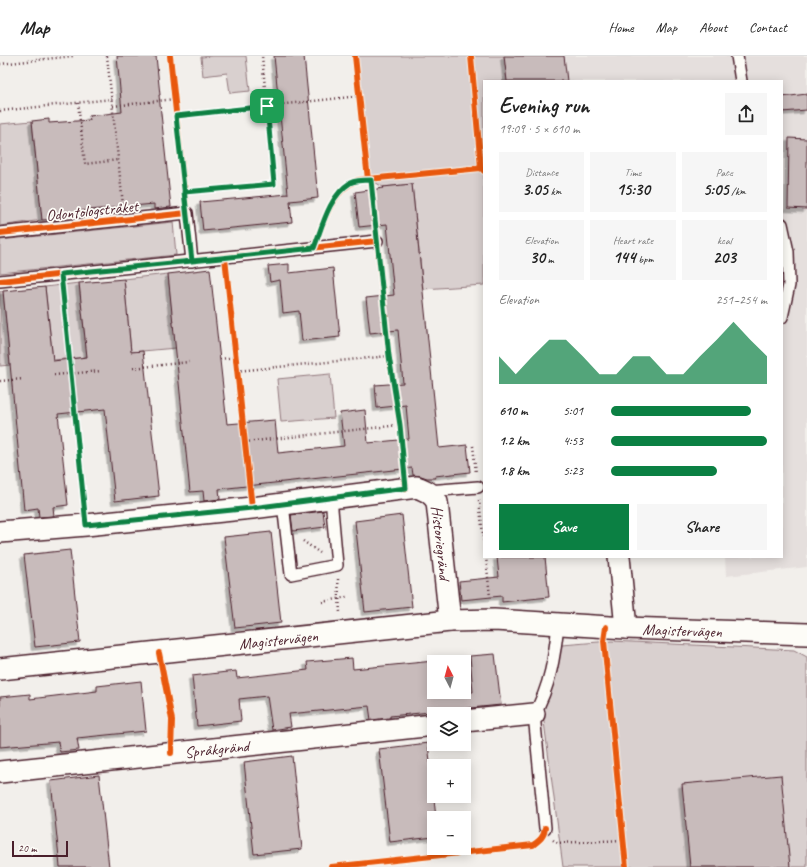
<!DOCTYPE html>
<html lang="en">
<head>
<meta charset="utf-8">
<style>
	:root { --surface:#fff; --page:#f6f6f6; --text:#222; --muted:#767676; --line:#e0e0e0; --accent:#0b8043 }
	body { margin:0; font-family:Caveat,sans-serif; background:var(--page); color:var(--text); height:100vh; display:flex; flex-direction:column; font-size:15px; white-space:nowrap }
	* { box-sizing:border-box; margin:0 }
	p { font-size:13px; color:var(--muted) }
	.icon { flex:none; width:22px; height:22px; fill:none; stroke:currentColor; stroke-width:2; stroke-linecap:round; stroke-linejoin:round }
	.map { position:relative; flex:1; overflow:hidden }
	.sheet { position:absolute; left:483px; top:24px; width:300px; height:478px; display:flex; flex-direction:column; background:var(--surface); border-radius:0px; box-shadow:0 2px 10px #0003 }
	.sheet>* { flex:none }
	.needle { width:26px; rotate:354deg }
	.controls { position:absolute; left:427px; top:599px; display:grid; gap:8px }
	.controls a { display:grid; place-items:center; width:44px; height:44px; border-radius:0px; background:var(--surface); box-shadow:0 2px 10px #0003; font-size:20px }
	.scale { position:absolute; left:12px; bottom:10px; width:56px; box-sizing:border-box; padding-left:4px; border:2px solid #4a1f2b; border-top:0; font-size:11px; line-height:14px; white-space:nowrap; color:#4a1f2b; -webkit-text-stroke:3px #fdfcf7; paint-order:stroke }
	.pin { position:absolute; display:grid; place-items:center; width:34px; height:34px; color:#fff; margin:-17px; border-radius:8px; box-shadow:0 2px 6px #0006 }
	.round { display:grid; place-items:center; flex:none; width:42px; height:42px; border-radius:0px; background:var(--page) }
	.headline { display:flex; align-items:center; justify-content:space-between; height:68px; padding:0 16px }
	h1 { font-size:22px; font-weight:700; line-height:30px }
	.figures { display:grid; grid-template-columns:repeat(3,1fr); gap:6px; height:68px; padding:4px 16px }
	.figures div { display:grid; align-content:center; border-radius:0px; background:var(--page); text-align:center }
	.figures b { font-size:17px; font-weight:700 }
	.figures small { font-size:11px; font-weight:400 }
	.figures p { font-size:11px }
	.chart { height:112px; padding:8px 16px }
	.chart p { display:flex; justify-content:space-between }
	.chart svg { width:100%; height:72px; margin-top:4px; fill:var(--accent); opacity:.7 }
	.action { display:flex; gap:8px; margin-top:auto; padding:8px 16px }
	.action a { flex:1; height:46px; border-radius:0px; background:var(--accent); color:#fff; font-size:16px; font-weight:700; line-height:46px; text-align:center }
	.action a+a { background:var(--page); color:var(--text) }
	ul { padding:0 16px; list-style:none; font-size:13px }
	li { display:grid; grid-template-columns:64px 48px 1fr; align-items:center; height:30px }
	li i { height:10px; border-radius:5px; background:var(--accent) }
	header { display:flex; align-items:center; gap:24px; box-sizing:border-box; height:56px; padding:0 20px; background:var(--surface); border-bottom:1px solid var(--line) }
	header strong { font-size:19px }
	nav { display:flex; gap:22px; margin-inline-start:auto; font-size:14px }
	.map>svg:first-child { display:block }
</style>
</head>
<body>
<header>
<strong>Map</strong>
<nav><a>Home</a><a>Map</a><a>About</a><a>Contact</a></nav>
</header>
<div class="map">
<svg width="807" height="811" viewBox="0 0 807 811">
	<defs>
		<filter id="shadow"><feDropShadow dx="-3.5" dy="3.5" stdDeviation="0" flood-color="#0004"/></filter>
	</defs>
	<rect width="100%" height="100%" fill="#f2efeb"/>
	<filter id="ink" filterUnits="userSpaceOnUse"><feTurbulence type="fractalNoise" baseFrequency=".025" numOctaves="2"/><feDisplacementMap in="SourceGraphic" scale="8" xChannelSelector="R" yChannelSelector="G"/><feConvolveMatrix kernelMatrix="1 2 1 2 8 2 1 2 1" color-interpolation-filters="sRGB"/></filter>
	<g filter="url(#ink)">
		<path fill="#e5dfdd" d="M504 0H807V511L726 520 725 501H782V25H507Z"/>
		<path fill="#d9d0cf" stroke="#92787d" d="M213 0H246L250 35 230 37 227 17 203 20 201 1Z
			M355 0H504L507 25H484V229L423 233 412 128 383 131 371 124H368Z
			M32 65 42 164 0 170V68Z
			M173 166 176 199 0 217V184Z
			M168 218 176 292 131 296 124 223Z
			M79 227 87 301 53 304 45 231Z
			M0 235H3L10 309 0 310Z
			M330 318 334 362 281 366 277 323Z
			M611 585 794 594 807 601V811H563L543 658 562 589Z"/>
		<path fill="#c8bbbb" stroke="#4a1f2b" filter="url(#shadow)" d="M117 0H156L160 39H159L171 151 154 153V148L79 155V156L57 158 58 163 42 164 32 65 49 63V67L90 64 89 60 122 56Z
			M274 0H304L318 142 290 145 292 166 203 175 200 146 288 138Z
			M504 0H564L567 25H507Z
			M807 38V54L782 56V41Z
			M789 82 807 83V153L788 152Z
			M412 128 439 392 467 389 470 416 435 420 436 422H427L421 420 413 419 412 412 219 433 220 443 204 445 203 435 190 436 168 218 210 213 227 368 275 364 278 397 344 390 340 357 365 354 368 387 409 383 406 349 377 352 375 329 403 327 398 274 370 277 366 242 394 239 387 168 359 171 355 136 384 132 383 131Z
			M289 208V217L333 212 340 281 302 285 299 255 283 257 280 224 270 226 268 210Z
			M124 223 131 296 143 295 159 440 115 445 105 353 58 358 68 449 53 451 54 460 39 461 38 452 24 454 3 235 45 231 53 305 87 301 79 227Z
			M323 455 325 471 293 475 291 459Z
			M402 459 412 551 365 556 355 465Z
			M271 476 281 567 235 572 224 481Z
			M70 494 80 586 35 591 24 499Z
			M497 501H545L549 541 502 546V540L461 544 459 525 499 521Z
			M495 598 501 649 390 660V662L371 664 369 650 289 658 291 671 272 674 267 640 239 643 241 665 197 670 192 620 236 615 237 622 308 614 307 606 352 602 353 613 434 605V636H473L470 600Z
			M141 625 146 675 77 682 79 694 60 696 58 686 0 691V641L30 638V643L97 635V630Z
			M428 687 436 762H434V781L390 786 379 693Z
			M292 700 302 793 254 798 244 706Z
			M99 719 109 811H60L51 725Z
			M781 719 790 811H690L682 728Z"/>
		<g fill="none" stroke-linecap="round" stroke-linejoin="round">
			<g stroke="#4a1f2b" stroke-width="14">
				<path id="service" d="M737 0 741 25
					M782 168 788 196 789 229 782 261
					M0 177 187 157 192 205
					M0 225 377 185
					M428 435 478 431
					M283 448 291 518 337 509 331 442
					M545 772 534 658C550 632 555 598 558 568"/>
			</g>
			<g stroke="#4a1f2b" stroke-width="24">
				<g id="minor">
					<path id="s1" d="M0 476 86 469 252 452 417 431C426 435 432 437 437 446L450 565"/>
					<path d="M619 501 626 572"/>
					<path id="s2" d="M0 613 450 565 494 564 626 572 807 578"/>
					<path d="M464 665 534 658"/>
					<path id="s3" d="M0 716 434 669"/>
				</g>
			</g>
			<path stroke="#4a1f2b" stroke-width="2.5" stroke-dasharray="1 3" stroke-linecap="butt" d="M107 0 123 149
				M0 8 73 0
				M78 47 85 108 118 104
				M113 50 175 43
				M0 55 112 43
				M176 60 359 40
				M184 136 274 127 262 0
				M63 233 84 451
				M220 303 236 301
				M133 312 189 306
				M237 315 389 300
				M54 319 101 315
				M0 325 23 323
				M245 386 400 369
				M473 390 476 417
				M479 444 484 487
				M303 485 320 497
				M486 501 490 541
				M338 523 340 557
				M322 546 347 541
				M553 784 557 787 623 784"/>
			<use href="#service" stroke="#fdfcf7" stroke-width="11"/>
			<use href="#minor" stroke="#fdfcf7" stroke-width="21"/>
			<g stroke="#fdfcf7" stroke-width="8">
				<path id="cycleway" d="M170 0 192 205
					M355 0 368 124
					M471 0 481 112 484 115
					M371 124 389 300 400 369 406 432
					M0 177 187 157
					M314 192C323 168 331 134 358 124L481 112
					M225 202 252 452
					M0 225 377 185
					M606 571 604 585 626 811
					M159 597 172 664 171 697
					M331 811 533 789C540 784 544 781 545 772"/>
			</g>
			<use href="#cycleway" stroke="#e8590c" stroke-width="6"/>
		</g>
	</g>
	<g fill="none" stroke-linecap="round" stroke-linejoin="round" filter="url(#ink)">
		<g stroke="#fff" stroke-width="8">
			<path id="route" d="M267 50 274 128 184 136 192 205 61 218 86 469 252 452 406 432 400 369 389 300 371 124C364 124 356 124 350 127 329 140 322 171 314 192L192 205 176 60 267 50"/>
		</g>
		<use href="#route" stroke="#0b8043" stroke-width="5"/>
	</g>
	<g text-anchor="middle" stroke-width="3.5" stroke-linejoin="round" paint-order="stroke">
		<g font-size="16" fill="#4a1f2b" stroke="#fdfcf7">
			<text transform="translate(92 154) rotate(-6)" y="6">Odontologstråket</text>
			<text dy="6" stroke="none"><textPath href="#s1" startOffset="486">Historiegränd</textPath></text>
			<text dy="6" stroke="none"><textPath href="#s2" startOffset="685">Magistervägen</textPath></text>
			<text dy="6" stroke="none"><textPath href="#s2" startOffset="280">Magistervägen</textPath></text>
			<text dy="6" stroke="none"><textPath href="#s3" startOffset="218">Språkgränd</textPath></text>
		</g>
	</g>
</svg>
<div class="controls">
<a><svg class="needle" viewBox="-14 -14 28 28"><path d="M0-13l5 13h-10z" fill="#e53935"/><path d="M0 13l5-13h-10z" fill="#767676"/></svg></a>
<a><svg class="icon" aria-label="layers" viewBox="0 0 24 24"><path d="M12 4l9 5-9 5-9-5zM3 14l9 5 9-5"/></svg></a>
<a>+</a>
<a>−</a>
</div>
<div class="scale">20 m</div>
<div class="pin" style="left:267px;top:50px;background:#1e9e55"><svg class="icon" aria-label="arrive" viewBox="0 0 24 24"><path d="M6 21V4h12l-3 4 3 4H6"/></svg></div>
<section class="sheet">
<div class="headline"><div><h1>Evening run</h1><p>19:09 · 5 × 610 m</p></div><a class="round"><svg class="icon" aria-label="share" viewBox="0 0 24 24"><path d="M12 15V3M7 8l5-5 5 5M5 13v7h14v-7"/></svg></a></div>
<div class="figures">
<div><p>Distance</p><b>3.05<small> km</small></b></div>
<div><p>Time</p><b>15:30</b></div>
<div><p>Pace</p><b>5:05<small> /km</small></b></div>
</div>
<div class="figures">
<div><p>Elevation</p><b>30<small> m</small></b></div>
<div><p>Heart rate</p><b>144<small> bpm</small></b></div>
<div><p>kcal</p><b>203</b></div>
</div>
<div class="chart"><p><span>Elevation</span>251–254 m</p>
<svg viewBox="0 0 160 44" preserveAspectRatio="none"><path d="M0 44V27L10 38L20 27L30 17L40 17L50 27L60 38L70 38L80 27L90 27L100 38L110 38L120 27L130 17L140 6L150 17L160 27V44z"/></svg>
</div>
<ul>
<li><b>610 m</b>5:01<i style="width:90%"></i></li>
<li><b>1.2 km</b>4:53<i style="width:100%"></i></li>
<li><b>1.8 km</b>5:23<i style="width:68%"></i></li>
</ul>
<div class="action"><a>Save</a><a>Share</a></div>
</section>
</div>
</body>
</html>
